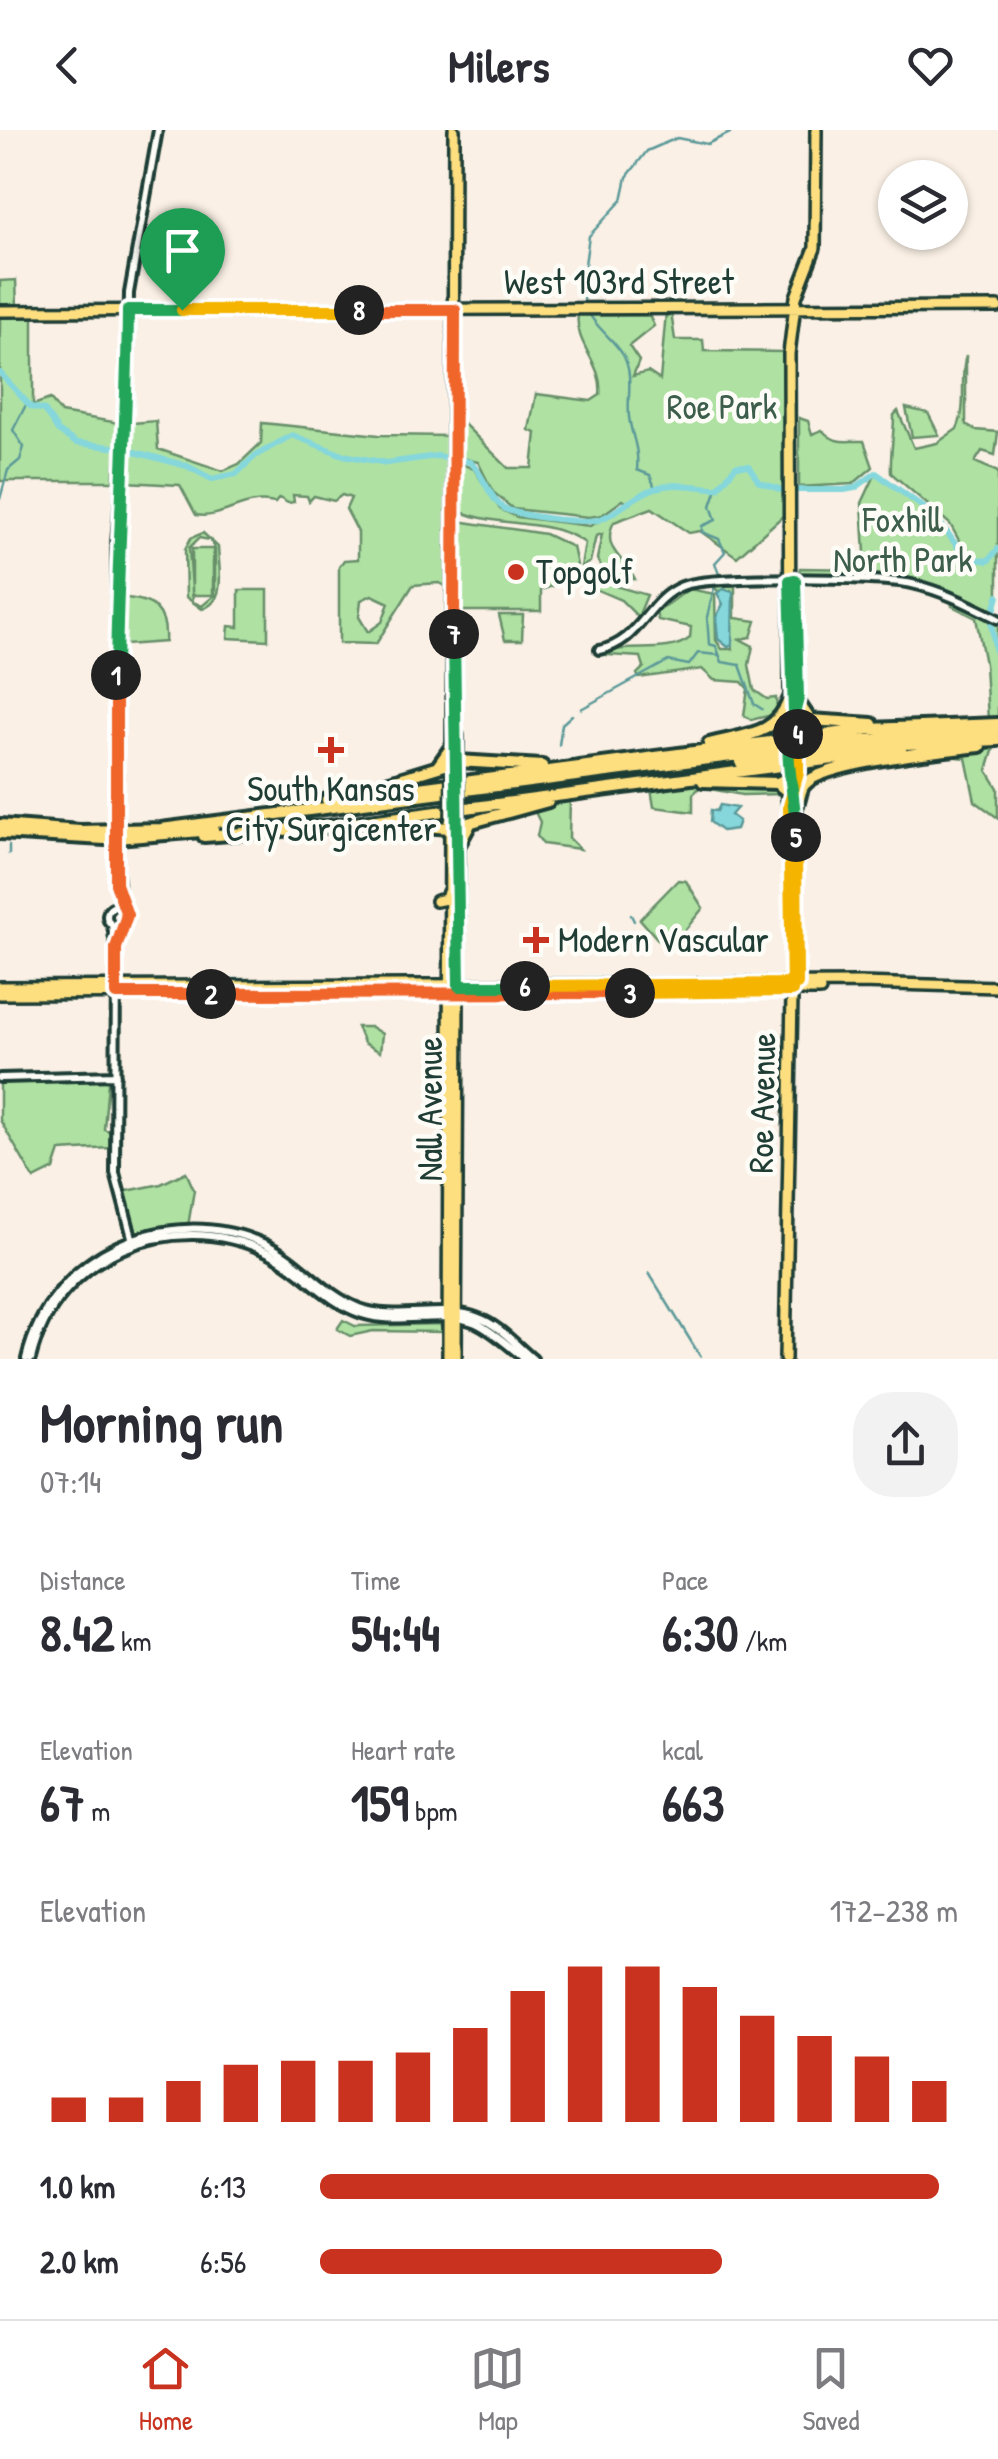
<!DOCTYPE html>
<html lang="en">
<head>
<meta charset="utf-8">
<style>
	:root { --surface:#fff; --page:#f2f2f3; --text:#2b2b33; --muted:#7c7c81; --line:#e1e1e2; --accent:#c8321e }
	body { margin:0; font-family:"Patrick Hand",sans-serif; background:var(--page); color:var(--text); height:100vh; display:flex; flex-direction:column; font-size:38px; white-space:nowrap }
	* { box-sizing:border-box; margin:0 }
	p { font-size:32px; color:var(--muted) }
	.icon { flex:none; width:55px; height:55px; fill:none; stroke:currentColor; stroke-width:2; stroke-linecap:round; stroke-linejoin:round }
	.map { position:relative; height:1229px; overflow:hidden }
	.details { display:flex; flex-direction:column; background:var(--surface); flex:1 }
	.details>* { flex:none }
	.fabs { position:absolute; left:878px; top:30px; display:grid; gap:20px }
	.fabs a { display:grid; place-items:center; width:90px; height:90px; border-radius:50%; background:var(--surface); box-shadow:0 2px 8px #0004; font-size:50px }
	.pin { position:absolute; display:grid; place-items:center; width:85px; height:85px; color:#fff; margin:-102px -42px; border-radius:50% 50% 50% 0; rotate:-45deg; box-shadow:0 0 10px #0007 }
	.pin .icon { rotate:45deg }
	.km { position:absolute; width:50px; height:50px; margin:-25px; border-radius:50%; background:#222; color:#fff; font-size:28px; line-height:50px; text-align:center }
	.round { display:grid; place-items:center; flex:none; width:105px; height:105px; border-radius:40px; background:var(--page) }
	.overview { display:flex; align-items:center; justify-content:space-between; height:170px; padding:0 40px }
	h1 { font-size:55px; font-weight:700; line-height:75px }
	.stats { display:grid; grid-template-columns:repeat(3,1fr); gap:15px; height:170px; padding:10px 40px }
	.stats div { display:grid; align-content:center }
	.stats b { font-size:50px; font-weight:700 }
	.stats small { font-size:28px; font-weight:400 }
	.stats p { font-size:28px }
	.chart { height:280px; padding:20px 40px }
	.chart p { display:flex; justify-content:space-between }
	.chart svg { width:100%; height:180px; margin-top:10px; stroke:var(--accent); stroke-width:6 }
	ul { padding:0 40px; list-style:none; font-size:32px }
	li { display:grid; grid-template-columns:160px 120px 1fr; align-items:center; height:75px }
	li i { height:25px; border-radius:12px; background:var(--accent) }
	header { display:flex; justify-content:space-between; align-items:center; height:130px; padding:0 40px; background:var(--surface); font-size:45px; font-weight:700 }
	.dock { display:flex; justify-content:space-around; align-items:center; height:140px; border-top:2px solid var(--line); background:var(--surface); font-size:28px; color:var(--muted) }
	.dock a { display:grid; justify-items:center; gap:5px }
	.dock .active { color:var(--accent) }
	.map>svg:first-child { display:block }
</style>
</head>
<body>
<header><svg class="icon" aria-label="back" viewBox="0 0 24 24"><path d="M15 5l-7 7 7 7"/></svg>Milers<svg class="icon" aria-label="heart" viewBox="0 0 24 24"><path d="M12 20l-8-8c-3-5 5-10 8-4 3-6 11-1 8 4z"/></svg></header>
<div class="map">
<svg width="998" height="1229" viewBox="0 0 998 1229">
	<rect width="100%" height="100%" fill="#faf0e5"/>
	<filter id="ink" filterUnits="userSpaceOnUse"><feTurbulence type="fractalNoise" baseFrequency=".01" numOctaves="2"/><feDisplacementMap in="SourceGraphic" scale="20" xChannelSelector="R" yChannelSelector="G"/><feConvolveMatrix kernelMatrix="1 2 1 2 8 2 1 2 1" color-interpolation-filters="sRGB"/></filter>
	<g filter="url(#ink)">
		<path fill="#afe1a2" stroke="#678f6b" stroke-width="2.5" fill-rule="evenodd" d="M16 150 17 177 0 178V151Z
			M666 182H671L675 210H703L704 221 786 222 784 385 737 427 700 401 689 403 652 378 614 392C600 419 626 429 635 449L610 450 615 456 647 465 638 487 621 470 588 456V443L605 446 597 429 602 404 596 406 590 432 581 437 585 413C552 388 500 398 462 382L459 339 462 334 474 339 500 379 517 387 590 396 629 374 623 370 602 385 589 387 513 379 493 362 478 332 458 327V288L508 338H532L536 303 529 300 536 264 591 271 600 265C604 234 574 215 578 185H649L654 196 629 216 639 231 633 246 648 242 660 250Z
			M0 184H33V275L50 269 61 283 119 293 113 351H0Z
			M966 225V294L976 300 998 302 995 325 982 321 975 332 998 342V470L993 480 998 483V592L988 591 985 534 976 488 952 476 950 463 905 449 798 447 800 438 866 439 862 373 876 343 935 386 965 427 980 431 966 423 950 394 891 343C890 323 894 306 894 285L898 281 914 318 937 313 957 299C968 276 959 248 966 225Z
			M906 278 928 283 939 305 912 307Z
			M799 288 808 291 812 304 822 300C837 316 846 310 864 311L873 337 853 354 799 357Z
			M156 291 158 319 223 341 239 334 261 313 262 293 379 305 451 306 448 457 439 453 413 455 376 514 339 513V437L344 430 358 429V402L346 379 351 368 342 365 334 371 314 366 309 371 307 366 293 365 294 372 288 373 279 368 275 373C244 365 223 390 196 385L180 355 126 352 133 293ZM372 465 389 473 382 492 368 502 359 487 361 470Z
			M458 391 545 404 573 417 577 435 572 449 541 460V481H459Z
			M203 403 218 417C219 439 227 472 202 479L186 467 185 419 191 408ZM199 408 210 410 215 419V465L202 476 193 472 189 418Z
			M192 419H213V465H192Z
			M711 455 735 456V488L756 491 751 507 740 509 753 516 749 535 754 560 767 569 776 568 777 579 772 585 751 590 744 585 748 559 742 552 714 550 702 539 639 548 637 544 644 537 641 527 607 525C622 511 666 527 690 508L691 497 658 490 656 483 689 459 715 464 716 510 722 519H733L729 508 731 460 718 461Z
			M239 460H268V510L228 508 229 496 239 497Z
			M123 468C154 469 167 481 165 512L125 515Z
			M499 485H523L522 510H505Z
			M994 618 987 640 998 658V688L975 671 966 628 939 625Z
			M690 654 775 659 780 664 742 665 700 657 693 664V682L654 677 651 659Z
			M570 669 569 708 580 719 543 714 537 706 540 692 534 680Z
			M678 750 686 751 703 778 668 821 640 789Z
			M357 897H371L382 904 380 922 364 913Z
			M95 947 108 952 104 999 112 1002 110 1018 60 1021 54 1039 34 1049 0 990V951Z
			M186 1042 194 1060 188 1096 135 1102 122 1062 161 1054Z
			M343 1190 355 1196 440 1194 443 1202 373 1201 350 1206 337 1199Z"/>
		<path fill="#85d7dc" stroke="#5c9999" stroke-width="2.5" d="M723 459 733 462 732 515 728 517 718 509 716 487 723 474 717 463Z
			M720 675 737 678 731 685 739 691 736 699 722 701 710 692 711 680 717 681Z"/>
		<g fill="none" stroke-linecap="round" stroke-linejoin="round">
			<path stroke="#5c9999" stroke-width="2.5" d="M585 174 581 163 589 106 622 70 627 47 647 21 677 8 707 14 736 0
				M588 182C597 199 614 209 623 225 634 245 627 266 629 287 632 309 639 316 637 340L650 345 655 358
				M717 358 711 376 716 390 702 396V402L719 409 725 422 715 433 719 444
				M0 369 8 340 20 330 24 317 13 300 27 273
				M714 458 707 487 709 514 716 516 722 532 740 535 754 574 762 579
				M581 579 668 531 689 535 698 523 718 525
				M559 615 562 594 572 585
				M397 699 428 705
				M9 724V716
				M631 785 634 791
				M649 1143 700 1226"/>
			<path stroke="#85d7dc" stroke-width="6" d="M0 243 31 277 44 280 58 301 76 313 120 318 187 336 212 349 236 344 255 326 292 305 343 325 387 333 437 326 470 332C484 344 487 365 502 377 514 386 588 395 601 389 620 381 636 364 656 358 677 351 697 358 718 358L736 336H749L759 352 782 360H844L855 358 876 343 935 386 965 427 988 431 998 419
				M998 466 991 492 998 535"/>
			<g stroke="#1f3d34" stroke-width="14">
				<path id="minor" d="M599 520C641 512 646 470 682 456 710 445 879 447 912 454 943 461 970 475 998 489
					M116 685V413L127 284 129 163 158 0
					M116 726 122 777
					M107 786a10 10 0 1 1 20 0a10 10 0 1 1-20 0Z
					M112 795 116 823 115 1043 133 1111
					M0 948 116 945
					M26 1229C50 1124 167 1070 265 1114 300 1130 323 1164 359 1178 397 1192 442 1173 479 1188 499 1195 517 1216 533 1229
					M31 1229C56 1124 172 1077 267 1122 301 1138 325 1172 362 1184 398 1196 441 1179 476 1193 493 1201 510 1217 525 1229"/>
			</g>
			<g stroke="#1f3d34" stroke-width="16">
				<path id="major" d="M0 181 998 177
					M799 603 790 568 789 224 796 167 815 118 816 0
					M788 604 798 572 796 536
					M458 606V647
					M452 646 454 0
					M796 707 797 672
					M436 771 446 769 448 762
					M0 857 860 853 998 857
					M0 864 820 860
					M448 1229 450 692
					M456 1229 459 684
					M785 1229 792 866 789 676 798 640"/>
			</g>
			<g stroke="#1f3d34" stroke-width="18">
				<path id="highway" d="M798 572 810 590 872 594
					M709 614C746 604 775 607 790 568
					M740 632 880 615 998 610
					M438 636 452 616
					M703 651 777 653 786 649 788 641
					M777 653 787 661 789 676
					M373 657 458 631 542 636
					M327 670 869 599 998 594
					M797 675C800 668 800 659 805 654 824 632 948 620 980 616
					M384 693 450 698 548 671
					M0 695 80 701 161 699 850 611 998 601
					M332 696 901 620
					M0 703 105 709 213 700
					M204 706 337 696
					M458 716 470 694"/>
			</g>
			<use href="#minor" stroke="#fdfcf7" stroke-width="6"/>
			<use href="#major" stroke="#fedf80" stroke-width="9"/>
			<use href="#highway" stroke="#fedf80" stroke-width="10"/>
			<g stroke="#1f3d34" stroke-width="14" stroke-linecap="butt">
				<path id="minor-bridge" d="M116 726V685"/>
			</g>
			<g stroke="#1f3d34" stroke-width="16" stroke-linecap="butt">
				<path id="major-bridge" d="M798 640 799 603
					M788 641V604
					M458 647 459 684
					M451 689 452 646"/>
			</g>
			<use href="#minor-bridge" stroke="#fdfcf7" stroke-width="6"/>
			<use href="#major-bridge" stroke="#fedf80" stroke-width="9"/>
		</g>
	</g>
	<g fill="none" stroke-linecap="round" stroke-linejoin="round" filter="url(#ink)">
		<g stroke="#fff" stroke-width="20">
			<path id="split-1" d="M116 545C117 423 127 302 128 180H182"/>
		</g>
		<g stroke="#fff" stroke-width="20">
			<path id="split-2" d="M116 545V754L127 785 116 818V864H211"/>
		</g>
		<g stroke="#fff" stroke-width="20">
			<path id="split-3" d="M211 864 630 863"/>
		</g>
		<g stroke="#fff" stroke-width="20">
			<path id="split-4" d="M630 863 792 861 789 676 798 643V604"/>
		</g>
		<g stroke="#fff" stroke-width="20">
			<path id="split-5" d="M796 707C797 665 780 625 794 584L790 451 795 450 798 568 794 584 798 604"/>
		</g>
		<g stroke="#fff" stroke-width="20">
			<path id="split-6" d="M525 856 797 854 796 707"/>
		</g>
		<g stroke="#fff" stroke-width="20">
			<path id="split-7" d="M454 504 459 856H525"/>
		</g>
		<g stroke="#fff" stroke-width="20">
			<path id="split-8" d="M359 180H455L454 504"/>
		</g>
		<g stroke="#fff" stroke-width="20">
			<path id="split-9" d="M182 180H359"/>
		</g>
		<use href="#split-1" stroke="#22a559" stroke-width="12"/>
		<use href="#split-2" stroke="#f0652b" stroke-width="12"/>
		<use href="#split-3" stroke="#f0652b" stroke-width="12"/>
		<use href="#split-4" stroke="#f5b400" stroke-width="12"/>
		<use href="#split-5" stroke="#22a559" stroke-width="12"/>
		<use href="#split-6" stroke="#f5b400" stroke-width="12"/>
		<use href="#split-7" stroke="#22a559" stroke-width="12"/>
		<use href="#split-8" stroke="#f0652b" stroke-width="12"/>
		<use href="#split-9" stroke="#f5b400" stroke-width="12"/>
	</g>
	<g fill="#c8321e" stroke="#fdfcf7" stroke-width="4">
		<circle cx="516" cy="442" r="10"/>
		<path d="M326 605h10v10h10v10h-10v10h-10v-10h-10v-10h10z"/>
		<path d="M531 795h10v10h10v10h-10v10h-10v-10h-10v-10h10z"/>
	</g>
	<g text-anchor="middle" stroke-width="9" stroke-linejoin="round" paint-order="stroke">
		<g font-size="35" fill="#1f3d34" stroke="#fdfcf7">
			<text x="619" y="164">West 103rd Street</text>
			<text transform="translate(762 973) rotate(-89)" y="12">Roe Avenue</text>
			<text transform="translate(430 979) rotate(-90)" y="12">Nall Avenue</text>
		</g>
		<g font-size="35" fill="#3c5e4a" stroke="#fdfcf7">
			<text x="722" y="289">Roe Park</text>
			<text x="903" y="402">Foxhill<tspan x="903" dy="40">North Park</tspan></text>
		</g>
		<g font-size="35" fill="#1f3d34" stroke="#fdfcf7" text-anchor="start">
			<text x="536" y="454">Topgolf</text>
			<text x="331" y="671" text-anchor="middle">South Kansas<tspan x="331" dy="40">City Surgicenter</tspan></text>
			<text x="558" y="822">Modern Vascular</text>
		</g>
	</g>
</svg>
<div class="fabs">
<a><svg class="icon" aria-label="layers" viewBox="0 0 24 24"><path d="M12 4l9 5-9 5-9-5zM3 14l9 5 9-5"/></svg></a>
</div>
<div class="pin" style="left:182px;top:180px;background:#1e9e55"><svg class="icon" aria-label="arrive" viewBox="0 0 24 24"><path d="M6 21V4h12l-3 4 3 4H6"/></svg></div>
<b class="km" style="left:116px;top:545px">1</b>
<b class="km" style="left:211px;top:864px">2</b>
<b class="km" style="left:630px;top:863px">3</b>
<b class="km" style="left:798px;top:604px">4</b>
<b class="km" style="left:796px;top:707px">5</b>
<b class="km" style="left:525px;top:856px">6</b>
<b class="km" style="left:454px;top:504px">7</b>
<b class="km" style="left:359px;top:180px">8</b>
</div>
<section class="details">
<div class="overview"><div><h1>Morning run</h1><p>07:14</p></div><a class="round"><svg class="icon" aria-label="share" viewBox="0 0 24 24"><path d="M12 15V3M7 8l5-5 5 5M5 13v7h14v-7"/></svg></a></div>
<div class="stats">
<div><p>Distance</p><b>8.42<small> km</small></b></div>
<div><p>Time</p><b>54:44</b></div>
<div><p>Pace</p><b>6:30<small> /km</small></b></div>
</div>
<div class="stats">
<div><p>Elevation</p><b>67<small> m</small></b></div>
<div><p>Heart rate</p><b>159<small> bpm</small></b></div>
<div><p>kcal</p><b>663</b></div>
</div>
<div class="chart"><p><span>Elevation</span>172–238 m</p>
<svg viewBox="0 0 160 44" preserveAspectRatio="none"><path d="M5 44V38M15 44V38M25 44V34M35 44V30M45 44V29M55 44V29M65 44V27M75 44V21M85 44V12M95 44V6M105 44V6M115 44V11M125 44V18M135 44V23M145 44V28M155 44V34"/></svg>
</div>
<ul>
<li><b>1.0 km</b>6:13<i style="width:97%"></i></li>
<li><b>2.0 km</b>6:56<i style="width:63%"></i></li>
</ul>
</section>
<nav class="dock">
<a class="active"><svg class="icon" aria-label="home" viewBox="0 0 24 24"><path d="M3 11l9-7 9 7M6 9v11h12V9"/></svg>Home</a>
<a><svg class="icon" aria-label="map" viewBox="0 0 24 24"><path d="M3 6l6-2 6 2 6-2v14l-6 2-6-2-6 2zM9 4v14M15 6v14"/></svg>Map</a>
<a><svg class="icon" aria-label="saved" viewBox="0 0 24 24"><path d="M7 4h10v16l-5-4-5 4z"/></svg>Saved</a>
</nav>
</body>
</html>
